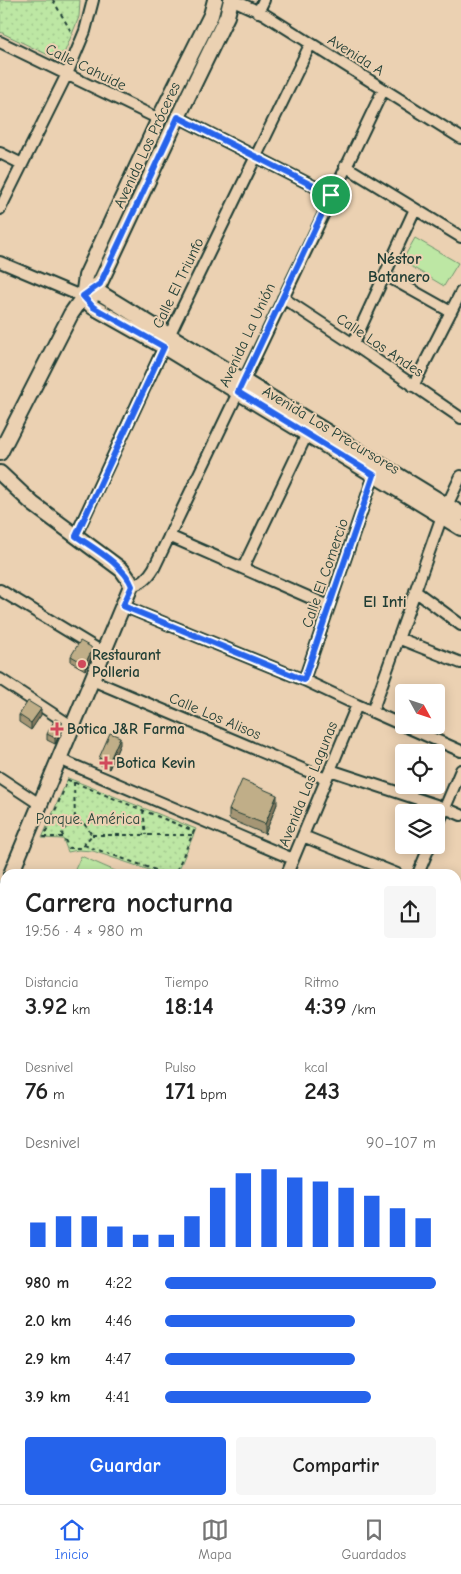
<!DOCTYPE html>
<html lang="es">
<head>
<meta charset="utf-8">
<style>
	:root { --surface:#fff; --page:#f6f6f6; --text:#222; --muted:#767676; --line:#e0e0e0; --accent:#2563eb }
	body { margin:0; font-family:"Comic Neue",sans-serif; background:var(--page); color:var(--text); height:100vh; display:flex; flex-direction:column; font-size:19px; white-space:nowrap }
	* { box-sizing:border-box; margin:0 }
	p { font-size:16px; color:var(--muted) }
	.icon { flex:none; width:28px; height:28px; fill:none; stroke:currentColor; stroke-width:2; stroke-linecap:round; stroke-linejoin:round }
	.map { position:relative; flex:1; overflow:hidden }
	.sheet { position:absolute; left:0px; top:869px; width:461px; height:636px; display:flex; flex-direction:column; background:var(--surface); border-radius:15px 15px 0 0; box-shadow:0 2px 12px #0003 }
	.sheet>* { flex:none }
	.needle { width:32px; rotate:130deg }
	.controls { position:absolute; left:395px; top:684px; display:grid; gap:10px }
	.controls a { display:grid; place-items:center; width:50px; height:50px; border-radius:5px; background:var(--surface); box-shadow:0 2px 12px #0003; font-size:25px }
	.pin { position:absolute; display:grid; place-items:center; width:42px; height:42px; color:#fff; margin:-21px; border:2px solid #fff; border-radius:50%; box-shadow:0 1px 5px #0007 }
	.round { display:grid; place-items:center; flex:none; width:52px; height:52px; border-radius:5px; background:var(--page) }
	.head { display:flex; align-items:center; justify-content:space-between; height:85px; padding:0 25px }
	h1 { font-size:28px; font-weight:600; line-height:38px }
	.stats { display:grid; grid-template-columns:repeat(3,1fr); gap:8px; height:85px; padding:5px 25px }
	.stats div { display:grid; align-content:center }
	.stats b { font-size:25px; font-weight:600 }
	.stats small { font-size:14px; font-weight:400 }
	.stats p { font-size:14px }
	.chart { height:140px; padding:10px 25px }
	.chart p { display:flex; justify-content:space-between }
	.chart svg { width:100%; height:90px; margin-top:5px; stroke:var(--accent); stroke-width:6 }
	.cta { display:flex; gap:10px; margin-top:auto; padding:10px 25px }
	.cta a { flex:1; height:58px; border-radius:5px; background:var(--accent); color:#fff; font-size:20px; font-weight:600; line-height:58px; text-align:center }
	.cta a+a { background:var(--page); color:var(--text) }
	ul { padding:0 25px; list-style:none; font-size:16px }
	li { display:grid; grid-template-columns:80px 60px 1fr; align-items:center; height:38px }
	li i { height:12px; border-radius:6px; background:var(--accent) }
	.dock { display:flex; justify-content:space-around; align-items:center; height:70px; border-top:1px solid var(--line); background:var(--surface); font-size:14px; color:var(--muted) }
	.dock a { display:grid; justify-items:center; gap:2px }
	.dock .selected { color:var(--accent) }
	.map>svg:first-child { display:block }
</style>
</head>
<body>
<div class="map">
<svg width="461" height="1504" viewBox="0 0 461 1504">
	<defs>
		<pattern id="park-dots" width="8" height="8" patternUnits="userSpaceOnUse" patternTransform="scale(1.25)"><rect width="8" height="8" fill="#bde7a4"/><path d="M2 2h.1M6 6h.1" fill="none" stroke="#a2c78e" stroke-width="1.8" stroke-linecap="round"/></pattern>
	</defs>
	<rect width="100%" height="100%" fill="#ebd1b2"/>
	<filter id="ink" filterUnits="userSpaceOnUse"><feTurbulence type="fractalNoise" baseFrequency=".02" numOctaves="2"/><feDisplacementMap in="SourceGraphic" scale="10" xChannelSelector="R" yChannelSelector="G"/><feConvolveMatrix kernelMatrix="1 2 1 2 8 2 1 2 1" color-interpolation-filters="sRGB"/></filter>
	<g filter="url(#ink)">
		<path fill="#dac3a3" d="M138 1500H227L225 1504H136Z"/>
		<path fill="#bde7a4" stroke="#6e926c" d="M415 238 458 263 444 286 402 261Z
			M81 856 122 874H73Z"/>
		<path fill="url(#park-dots)" stroke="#6e926c" d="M0 0H80L79 17 61 61 0 32Z
			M68 778 196 829 177 874H161L93 851 78 850 68 852 63 839 42 838Z"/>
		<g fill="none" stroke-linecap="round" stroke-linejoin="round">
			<g stroke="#1f3d34" stroke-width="14">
				<path id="street" d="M233 0 264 14 461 138
					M258 12 264 0
					M0 42 159 119
					M178 117 331 195
					M0 153 22 164
					M345 166 461 237
					M0 209 67 74 85 31 93 0
					M0 262 83 297
					M385 275 451 312
					M283 298 353 344 461 418
					M353 344 415 209
					M413 386 461 292
					M76 535 176 321 310 45
					M169 536 329 606
					M243 568 307 434
					M131 586C142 583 148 578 154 568L383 90
					M0 590 104 653
					M415 591 461 625
					M123 606 304 680 357 705 461 751
					M398 638 461 663
					M0 679 73 727
					M92 680 326 779
					M304 680 374 475
					M372 712 442 516 461 476
					M59 759 293 859
					M330 770 445 808 461 815
					M0 778 41 805
					M436 829 461 770
					M303 836 397 874
					M287 874 357 705
					M418 874 430 845
					M456 900 461 902
					M456 1010 461 999
					M0 1028 5 1030
					M0 1124 5 1112
					M0 1184 5 1187
					M456 1224 461 1213
					M0 1278 5 1280
					M456 1296 461 1298
					M0 1344 5 1332
					M456 1453 461 1442
					M0 1475 5 1477
					M456 1480 461 1482
					M60 1500 70 1504
					M282 1500 291 1504
					M121 1504 123 1500
					M234 1504 236 1500
					M339 1504 341 1500
					M435 1504 437 1500"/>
			</g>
			<g stroke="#1f3d34" stroke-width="18">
				<path id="secondary" d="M84 296 100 293 461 514
					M83 297 93 307 164 347 461 528
					M83 297 86 276 159 119 211 15 215 0
					M0 453 71 314 83 297 100 283 178 117 227 16 231 0
					M0 473 33 504 122 570 129 580 131 586 11 874
					M0 900 5 888"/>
			</g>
			<path stroke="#1f3d34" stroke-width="2" stroke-dasharray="4 4" stroke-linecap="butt" d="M53 0 73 35
				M74 782 75 821
				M143 810 146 835
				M69 821 83 822 92 835 81 848H69L62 834Z
				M92 835H192
				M63 837H44L68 780 194 831 175 874
				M84 845 167 874"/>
			<use href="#street" stroke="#ebd1b2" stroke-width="10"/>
			<use href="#secondary" stroke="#ebd1b2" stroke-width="14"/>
		</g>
		<path fill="#a59675" stroke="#1f3d34" d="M71 656H92L85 670 71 662Z
			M19 715H41L31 730 19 722Z
			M62 729 55 744 47 740V734Z
			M120 744 109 769 99 764V758Z
			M277 804 265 834 229 819V810Z
			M401 1500H427L425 1504H410Z"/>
		<path fill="#867a5f" stroke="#1f3d34" d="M92 650V656L85 670V664Z
			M41 709V715L31 730V723Z
			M62 722V729L55 744V738Z
			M120 737V744L109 769V762Z
			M277 795V804L265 834V824Z
			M424 1500H427L425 1504H423Z"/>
		<path fill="#c0ae88" stroke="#1f3d34" d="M80 641 91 647 92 650 85 664 71 656Z
			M28 701 41 709 31 723 19 715Z
			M55 719 62 722 55 738 47 734Z
			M110 733 120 737 109 762 99 758Z
			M242 780 277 795 265 824 229 810Z
			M416 1500H424L423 1503Z"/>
	</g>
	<g fill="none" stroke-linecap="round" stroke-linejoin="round" filter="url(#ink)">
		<g stroke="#fff" stroke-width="10">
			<path id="route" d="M178 117 331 195 238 392 374 475 304 680 123 606 132 586C124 565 93 548 76 536L164 347 93 307 83 296 100 284Z"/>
		</g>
		<use href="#route" stroke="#2563eb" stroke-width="6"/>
	</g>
	<g fill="#d1495b" stroke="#ebd1b2" stroke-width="2">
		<circle cx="82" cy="664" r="5"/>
		<path d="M54.5 721.5h5v5h5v5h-5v5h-5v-5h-5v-5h5z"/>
		<path d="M103.5 755.5h5v5h5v5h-5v5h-5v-5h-5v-5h5z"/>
	</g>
	<g text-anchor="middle" stroke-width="4" stroke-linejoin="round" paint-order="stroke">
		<g font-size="15" fill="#1f3d34" stroke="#ebd1b2">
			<text transform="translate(356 55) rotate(32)" y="5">Avenida A</text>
			<text transform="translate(86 67) rotate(26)" y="5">Calle Cahuide</text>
			<text transform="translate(147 145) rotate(-65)" y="5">Avenida Los Próceres</text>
			<text transform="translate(178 283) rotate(-64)" y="5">Calle El Triunfo</text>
			<text transform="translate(247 335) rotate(-65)" y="5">Avenida La Unión</text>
			<text transform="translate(380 345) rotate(34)" y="5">Calle Los Andes</text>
			<text transform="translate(331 430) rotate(31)" y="5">Avenida Los Precursores</text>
			<text transform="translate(325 573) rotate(-71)" y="5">Calle El Comercio</text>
			<text transform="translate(215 716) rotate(23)" y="5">Calle Los Alisos</text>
			<text transform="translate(308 784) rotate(-68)" y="5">Avenida Las Lagunas</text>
		</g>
		<g font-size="15" font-weight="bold" fill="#1f3d34" stroke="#ebd1b2" text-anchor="start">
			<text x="92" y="660">Restaurant<tspan x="92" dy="17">Polleria</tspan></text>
			<text x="67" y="734">Botica J&amp;R Farma</text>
			<text x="116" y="768">Botica Kevin</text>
		</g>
		<g font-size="15" fill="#27463a" stroke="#ebd1b2">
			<text x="88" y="824">Parque. América</text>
		</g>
		<g font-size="16" font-weight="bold" fill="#1f3d34" stroke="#ebd1b2">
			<text x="399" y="264">Néstor<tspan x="399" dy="18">Batanero</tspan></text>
			<text x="385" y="607">El Inti</text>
		</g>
	</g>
</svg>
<div class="controls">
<a><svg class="needle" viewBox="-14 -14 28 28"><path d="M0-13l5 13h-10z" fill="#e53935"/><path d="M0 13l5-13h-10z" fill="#767676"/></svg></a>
<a><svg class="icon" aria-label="locate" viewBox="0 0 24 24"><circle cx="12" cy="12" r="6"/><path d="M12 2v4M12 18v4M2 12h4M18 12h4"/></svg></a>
<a><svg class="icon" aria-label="layers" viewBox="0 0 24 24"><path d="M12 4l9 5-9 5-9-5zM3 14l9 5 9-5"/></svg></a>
</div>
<div class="pin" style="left:331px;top:195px;background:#1e9e55"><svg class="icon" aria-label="arrive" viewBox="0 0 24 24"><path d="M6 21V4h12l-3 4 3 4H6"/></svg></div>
<section class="sheet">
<div class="head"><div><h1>Carrera nocturna</h1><p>19:56 · 4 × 980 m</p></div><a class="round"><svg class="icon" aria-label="share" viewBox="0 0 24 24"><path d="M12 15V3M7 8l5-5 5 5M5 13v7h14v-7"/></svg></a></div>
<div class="stats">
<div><p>Distancia</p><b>3.92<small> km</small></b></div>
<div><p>Tiempo</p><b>18:14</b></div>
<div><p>Ritmo</p><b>4:39<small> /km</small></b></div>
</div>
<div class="stats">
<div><p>Desnivel</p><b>76<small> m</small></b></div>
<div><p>Pulso</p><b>171<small> bpm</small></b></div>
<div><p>kcal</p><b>243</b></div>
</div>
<div class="chart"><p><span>Desnivel</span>90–107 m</p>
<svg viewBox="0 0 160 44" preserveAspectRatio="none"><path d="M5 44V32M15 44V29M25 44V29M35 44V34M45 44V38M55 44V38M65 44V29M75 44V15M85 44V8M95 44V6M105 44V10M115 44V12M125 44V15M135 44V19M145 44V25M155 44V30"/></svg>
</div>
<ul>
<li><b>980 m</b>4:22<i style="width:100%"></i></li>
<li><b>2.0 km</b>4:46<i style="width:70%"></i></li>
<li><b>2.9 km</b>4:47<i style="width:70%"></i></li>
<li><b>3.9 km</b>4:41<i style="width:76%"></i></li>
</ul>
<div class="cta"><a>Guardar</a><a>Compartir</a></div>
</section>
</div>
<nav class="dock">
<a class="selected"><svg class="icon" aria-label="home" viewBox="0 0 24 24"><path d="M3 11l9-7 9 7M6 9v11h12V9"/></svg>Inicio</a>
<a><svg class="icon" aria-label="map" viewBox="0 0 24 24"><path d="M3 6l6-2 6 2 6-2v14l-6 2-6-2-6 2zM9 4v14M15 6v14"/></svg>Mapa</a>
<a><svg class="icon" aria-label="saved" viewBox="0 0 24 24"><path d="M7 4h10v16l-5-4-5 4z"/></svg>Guardados</a>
</nav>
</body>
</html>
